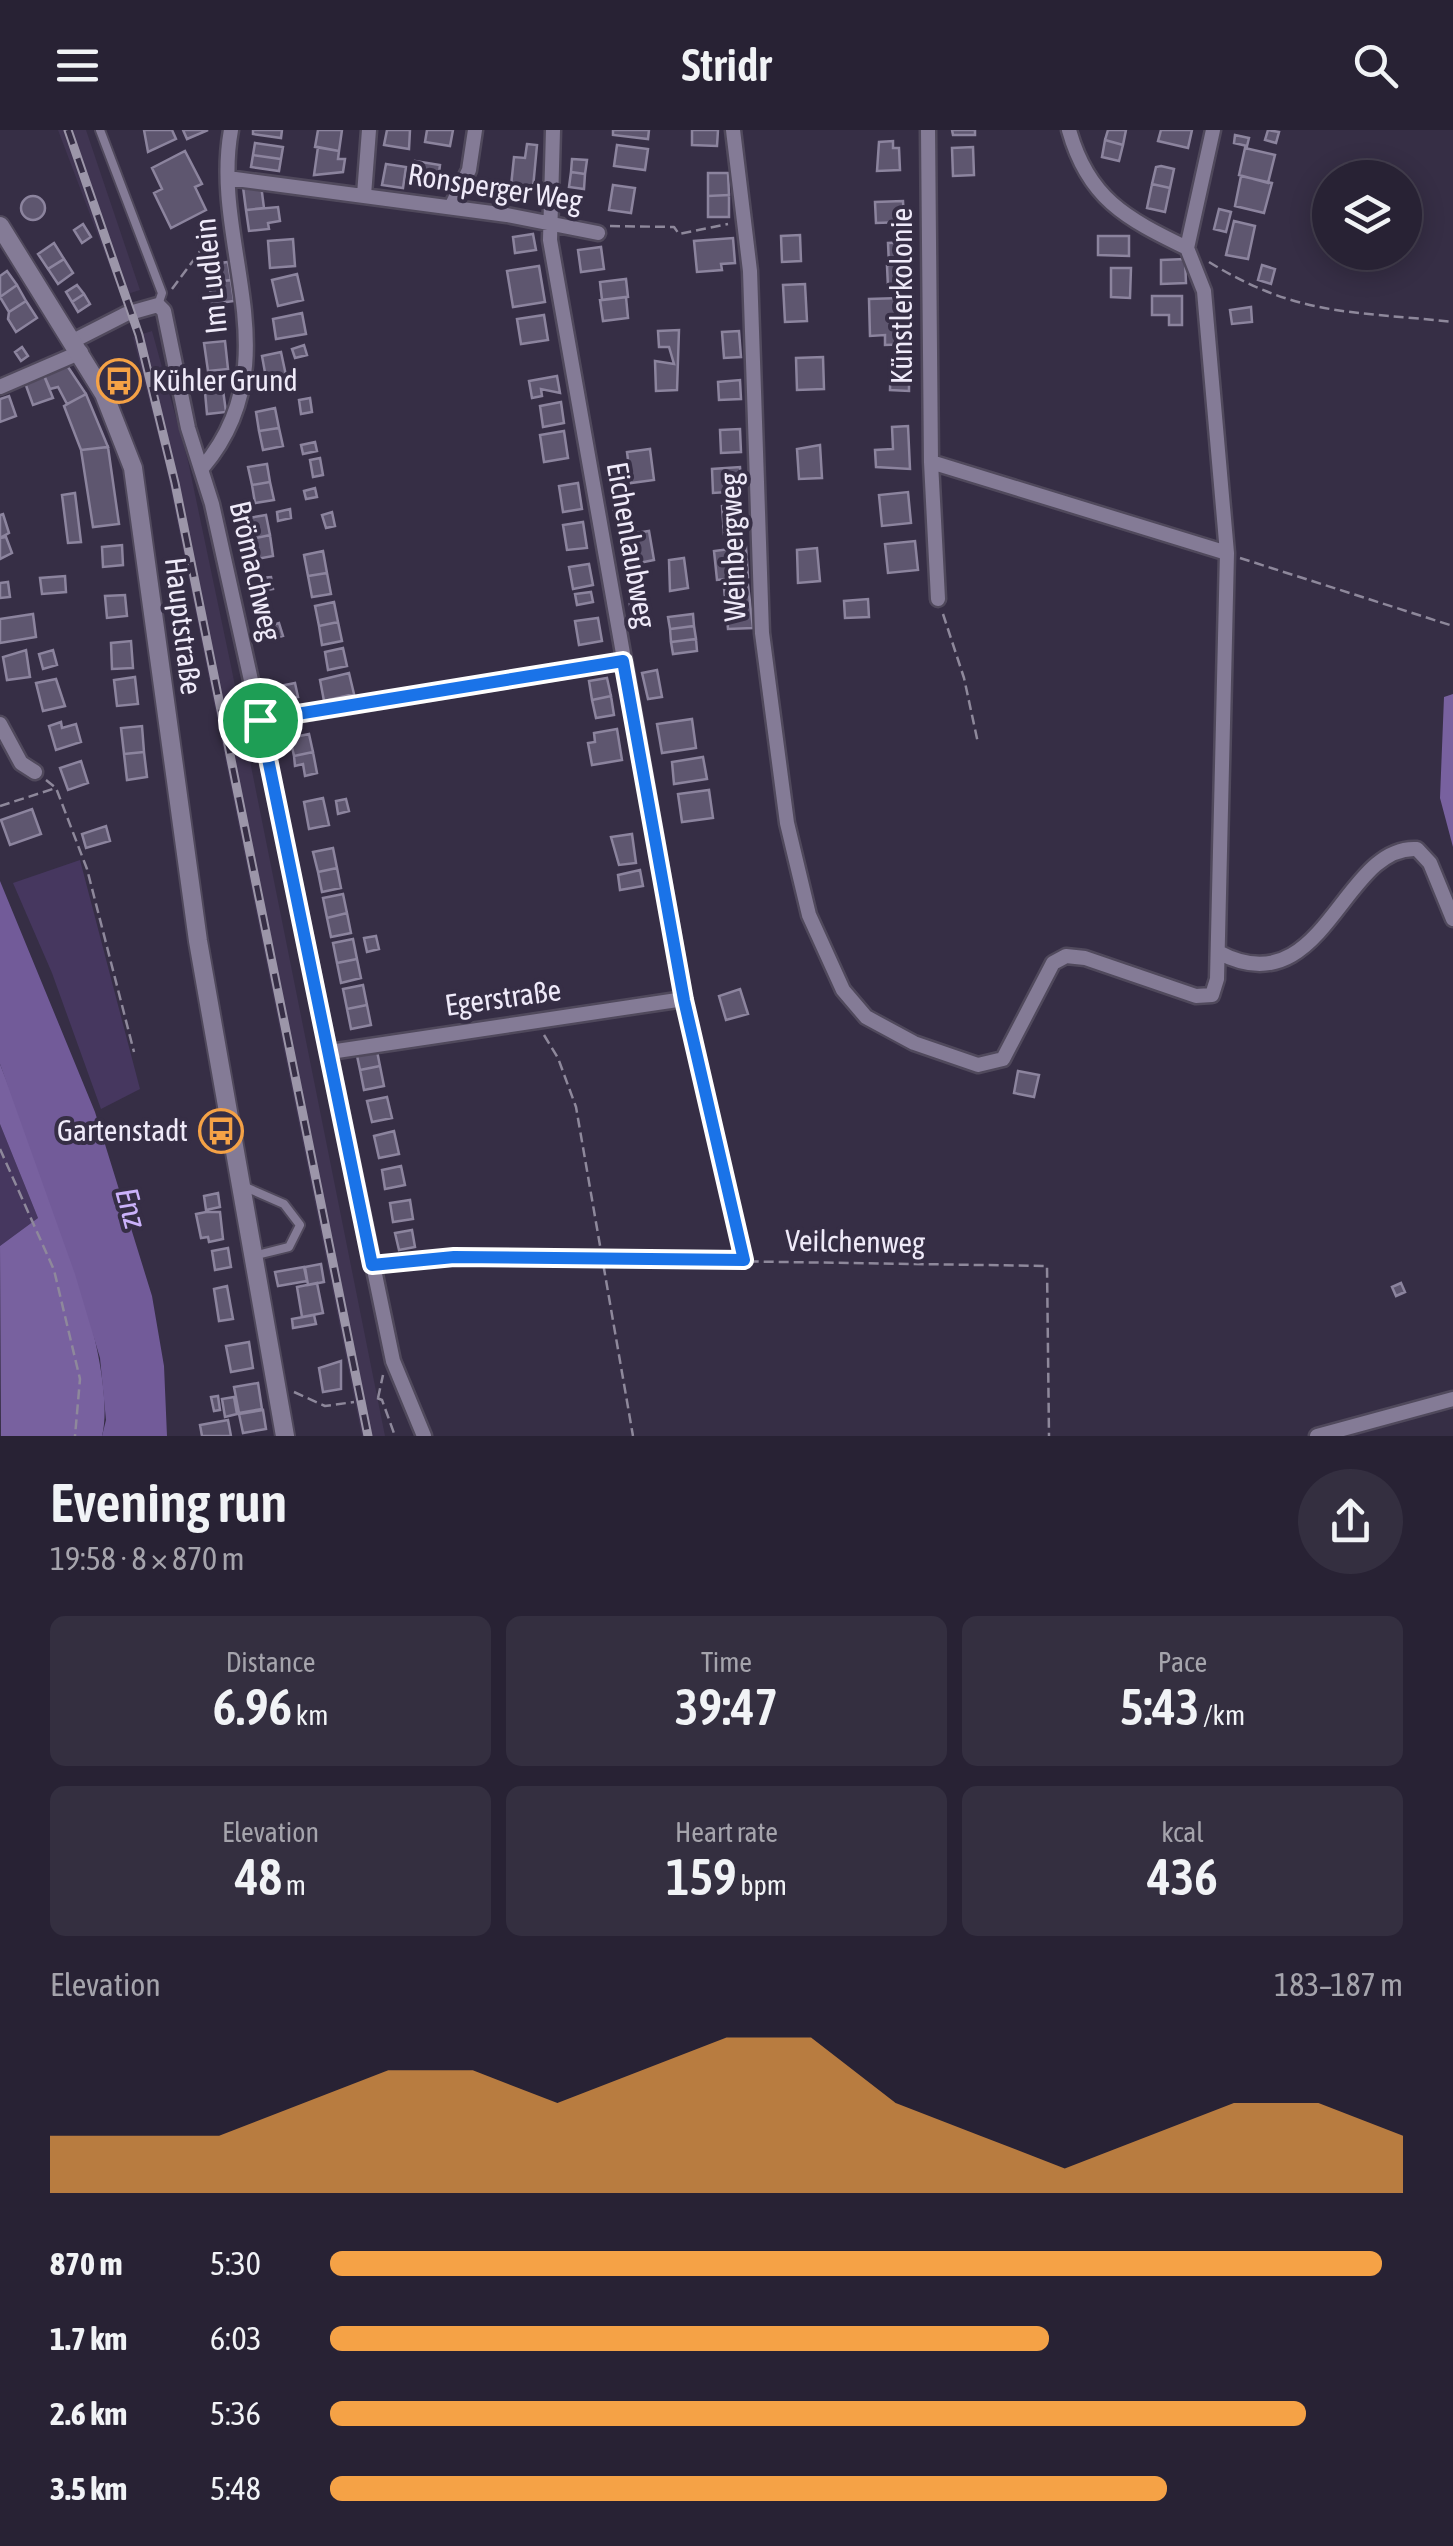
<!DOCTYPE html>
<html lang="en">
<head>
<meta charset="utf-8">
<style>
	:root { --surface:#282234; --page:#342f40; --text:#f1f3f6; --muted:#a5a4ac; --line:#443f4f; --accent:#f5a246 }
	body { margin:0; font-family:"Asap Condensed",sans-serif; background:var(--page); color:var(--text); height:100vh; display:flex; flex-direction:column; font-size:38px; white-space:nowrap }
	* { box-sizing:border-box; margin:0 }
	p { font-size:32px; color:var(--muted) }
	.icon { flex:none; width:55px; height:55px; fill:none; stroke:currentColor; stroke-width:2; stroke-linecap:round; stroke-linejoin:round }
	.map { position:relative; height:1306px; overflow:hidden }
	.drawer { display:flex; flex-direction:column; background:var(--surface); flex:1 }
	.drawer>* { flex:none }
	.tools { position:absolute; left:1312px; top:30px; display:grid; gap:20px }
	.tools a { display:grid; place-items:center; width:110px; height:110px; border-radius:50%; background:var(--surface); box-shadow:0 5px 25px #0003,0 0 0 2px var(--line); font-size:50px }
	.pin { position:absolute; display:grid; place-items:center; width:85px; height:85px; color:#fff; margin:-42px; border:5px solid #fff; border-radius:50%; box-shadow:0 2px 10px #0007 }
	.round { display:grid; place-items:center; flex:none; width:105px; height:105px; border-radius:52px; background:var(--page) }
	.summary { display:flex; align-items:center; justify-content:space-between; height:170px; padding:0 50px }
	h1 { font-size:55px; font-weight:600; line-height:75px }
	.metrics { display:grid; grid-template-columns:repeat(3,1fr); gap:15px; height:170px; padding:10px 50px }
	.metrics div { display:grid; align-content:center; border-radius:15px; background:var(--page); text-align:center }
	.metrics b { font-size:50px; font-weight:600 }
	.metrics small { font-size:28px; font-weight:400 }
	.metrics p { font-size:28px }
	.chart { height:280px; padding:20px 50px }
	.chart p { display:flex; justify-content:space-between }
	.chart svg { width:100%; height:180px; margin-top:10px; fill:var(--accent); opacity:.7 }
	ul { padding:0 50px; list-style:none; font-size:32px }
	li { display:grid; grid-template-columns:160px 120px 1fr; align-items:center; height:75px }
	li i { height:25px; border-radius:12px; background:var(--accent) }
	header { display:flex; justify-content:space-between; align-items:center; height:130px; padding:0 50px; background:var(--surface); font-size:45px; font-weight:600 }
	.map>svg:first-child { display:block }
</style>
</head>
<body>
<header><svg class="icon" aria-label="menu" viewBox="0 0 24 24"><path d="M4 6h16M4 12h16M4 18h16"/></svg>Stridr<svg class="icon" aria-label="search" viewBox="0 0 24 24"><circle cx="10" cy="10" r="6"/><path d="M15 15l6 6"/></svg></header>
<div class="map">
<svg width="1453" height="1306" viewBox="0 0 1453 1306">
	<rect width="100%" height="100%" fill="#362e45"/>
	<path fill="#403552" d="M58 0H86L140 160 121 166Z
		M152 201 188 331 231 536 385 1306H362L166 336 133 207Z"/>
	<path fill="#46375f" d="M80 730 140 959 101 979 52 843 13 753Z
		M0 994 38 1088 0 1116Z"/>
	<path fill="#78619f" d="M1453 564V717L1440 668 1444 567Z
		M0 934C31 1014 121 1228 102 1306H1L0 1116 38 1088 0 994Z"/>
	<path fill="#725b99" d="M0 751 95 982 152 1166 164 1236 167 1306H102L106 1290 100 1228 75 1144 0 934Z"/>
	<path fill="#5e566f" stroke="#8c849e" stroke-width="2.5" d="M144 0H172L176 9 148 22Z
		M183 0H208L187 9Z
		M253 0H282L281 8 253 4Z
		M318 0H342L339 21 315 17Z
		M387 0H410L409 19 384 15Z
		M427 0H453L450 16 425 12Z
		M613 0H649L648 9 613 5Z
		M692 0H718L717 16 692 15Z
		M952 0H975V5H953Z
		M1108 0H1126L1123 15 1105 10Z
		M1161 0H1192L1188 18 1158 11Z
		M1268 0 1279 2 1276 13 1265 10Z
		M1235 5 1249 8 1247 16 1234 13Z
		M1105 10 1123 15 1119 31 1102 27Z
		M893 11V18H899L900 40 877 41 879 12Z
		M255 13 283 17 281 29 253 25Z
		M527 14 537 15 533 58 511 56 514 27 525 28Z
		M617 15 648 19 645 40 614 36Z
		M318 17 339 21 338 29H345L343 42 314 45Z
		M973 17 974 45 953 46 952 18Z
		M1245 18 1275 25 1268 53 1239 45Z
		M185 21 202 54 195 57 206 80 171 98 154 63 162 59 152 38Z
		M253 25 281 29 279 41 251 37Z
		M572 29 587 30 585 44 571 42Z
		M415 31 440 35 437 58 412 54Z
		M386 34 406 37 403 58 382 55Z
		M1161 36 1174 39 1170 58 1152 54 1156 37Z
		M571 42 585 44 584 59 569 57Z
		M708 43H728L729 65 708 66Z
		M1241 46 1272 53 1264 83 1235 76Z
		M1152 54 1170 58 1165 82 1147 78Z
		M261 55 264 78 246 80 243 57Z
		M613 55 635 58 631 83 609 80Z
		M729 65V87H708V66Z
		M21 78a12 12 0 1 1 24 0a12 12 0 1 1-24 0Z
		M903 71 904 92 876 93 875 72Z
		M278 77 280 91 268 93 269 99 249 101 246 80Z
		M1219 79 1231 82 1226 102 1214 99Z
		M1234 91 1255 96 1248 129 1226 125Z
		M83 94 91 107 82 113 74 100Z
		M533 104 536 120 515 123 513 107Z
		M800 105 801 131 782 132 781 106Z
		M1098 106H1129V126L1098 125Z
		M733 108 735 133 721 134 722 140 697 142 694 111Z
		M293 109 295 136 270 138 268 111Z
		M909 112 911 134 889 135 888 113Z
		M54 113 64 129 48 139 38 124Z
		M601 117 604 139 581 142 578 120Z
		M64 129 73 143 58 154 48 139Z
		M1185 129 1186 153 1161 154V130Z
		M228 132 231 150 209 153 206 135Z
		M908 134 909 156 888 157 887 136Z
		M1262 135 1275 139 1271 154 1258 150Z
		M539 136 545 172 513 177 507 141Z
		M1111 138H1131L1130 168 1111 167Z
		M7 141 17 155 0 167V146Z
		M297 144 303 170 278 176 272 150Z
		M626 149 628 167 602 170 600 152Z
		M231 150 234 171 212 174 209 153Z
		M805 154 807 191 785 192 783 155Z
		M17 155 26 171 9 182 0 167Z
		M77 155 84 164 72 172 66 162Z
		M84 164 90 174 78 182 72 172Z
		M1152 166H1182V195H1169V185H1152Z
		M626 167 628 188 603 191 600 170Z
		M900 168 901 195 912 194V214L885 215V205L870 206 869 169Z
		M26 171 37 188 16 202 8 189 9 182Z
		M1251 177 1252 192 1232 194 1230 180Z
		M302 183 306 204 276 209 273 189Z
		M544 185 548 210 521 214 517 189Z
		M679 200 677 260 656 261 655 231 674 234 669 217H659L658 201Z
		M739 201 741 227 724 228 722 202Z
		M225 211 228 239 208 241 204 213Z
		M304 215 307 225 295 228 292 219Z
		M22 217 28 226 21 231 15 222Z
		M281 222 288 255 268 259 262 226Z
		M823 227 824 259 797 260 796 228Z
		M891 227H909V261L890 260Z
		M66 234 86 264 67 274 58 257 50 259 43 243Z
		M43 243 53 268 33 275 24 250Z
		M557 246 560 263 541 259 542 266 532 268 529 251Z
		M740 250 741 269 719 270 718 252Z
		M223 260 226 282 207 284 205 262Z
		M86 264 108 317 81 320 64 276Z
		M9 266 16 286 0 292V269Z
		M310 268 312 282 301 284 299 270Z
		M561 272 564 293 543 297 540 276Z
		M275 278 279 298 259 301 256 282Z
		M908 296 910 339 876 337 875 320 893 319 892 297Z
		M279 298 283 316 263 320 259 301Z
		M740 299 741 322 721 323 720 300Z
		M564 301 568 328 544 332 540 305Z
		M315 312 317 321 303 324 301 315Z
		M820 315 822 348 799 349 797 319Z
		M108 317 119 394 93 397 81 320Z
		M650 319 654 350 631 353 627 322Z
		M320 328 323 345 313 347 310 330Z
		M267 334 270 352 252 355 248 337Z
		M740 337 742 361 713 363 712 339Z
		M270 352 274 370 255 373 252 355Z
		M578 353 582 379 563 382 559 356Z
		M315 358 317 367 306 369 304 361Z
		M625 362 627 382 614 383 611 364Z
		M908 362 911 393 882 396 879 365Z
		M75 363 81 412 68 413 62 365Z
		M742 374 744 403 724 404 722 376Z
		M290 379 291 388 278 391 277 382Z
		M332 382 335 396 326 398 322 385Z
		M3 384 9 403 0 408V385Z
		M266 385 270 405 247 410 243 389Z
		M583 392 587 418 567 420 563 395Z
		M649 401 654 430 634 434 629 404Z
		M270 405 273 426 251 430 247 410Z
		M6 407 12 423 0 429V408Z
		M915 411 918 440 888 443 885 414Z
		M122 415 123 435 103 437 102 417Z
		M746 417 748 447 717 450 714 421Z
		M817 418 820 451 798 453 797 420Z
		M323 421 327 443 308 446 304 425Z
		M684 428 688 458 670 461 669 430Z
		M589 434 593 455 573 459 569 437Z
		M327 443 331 464 312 467 308 446Z
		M65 446 66 462 42 464 40 448Z
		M271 447 273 459 261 461 260 448Z
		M8 452 10 467 0 468V453Z
		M748 455 753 498 728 499 724 458Z
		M591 462 593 472 577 475 575 464Z
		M125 465 127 486 107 488 105 466Z
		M643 466 646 488 632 490 629 468Z
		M868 469 869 487 845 488 844 471Z
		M334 472 338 492 319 496 315 476Z
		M33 484 36 507 0 513V489Z
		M693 484 694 496 670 499 668 487Z
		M598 488 602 511 579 515 575 491Z
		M338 492 342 511 322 515 319 496Z
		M279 493 283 506 269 510 265 497Z
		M694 496 696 509 671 512 670 499Z
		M696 509 697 521 673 524 671 512Z
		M131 511 133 538 112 539 111 513Z
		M343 518 347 536 328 540 325 522Z
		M26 520 30 547 7 550 3 527Z
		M53 520 57 535 43 539 39 524Z
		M657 540 662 567 648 569 642 543Z
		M349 543 354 564 324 571 320 550Z
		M135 547 138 574 117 576 114 550Z
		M607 548 611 566 592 570 589 551Z
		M56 549 65 576 43 581 36 553Z
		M295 553 298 567 283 570 280 556Z
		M611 566 614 585 596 588 592 570Z
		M692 589 696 618 662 623 657 594Z
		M61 592 62 598 76 594 81 612 56 620 49 596Z
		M142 596 144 622 124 624 121 598Z
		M617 599 622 630 592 635 588 613 595 612 594 603Z
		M309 604 313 622 294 626 290 608Z
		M144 622 147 647 127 650 124 624Z
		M313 622 317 643 305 646 303 634 295 636 294 626Z
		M703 627 707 649 674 654 672 632Z
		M81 631 88 653 68 660 60 638Z
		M709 660 713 688 682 692 678 664Z
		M323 668 329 695 309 699 304 672Z
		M346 669 349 681 338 684 336 671Z
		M32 679 41 704 10 715 1 690Z
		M106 696 110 711 86 718 82 704Z
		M632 704 636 733 619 735 611 707Z
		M333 718 337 738 318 742 313 722Z
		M337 738 341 758 322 762 318 742Z
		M640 740 643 756 620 760 618 745Z
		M343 764 347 783 327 788 323 768Z
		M347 783 351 803 331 807 327 788Z
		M376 806 379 819 367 822 364 808Z
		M353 809 357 829 337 833 333 813Z
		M357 829 361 848 341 853 337 833Z
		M363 855 367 875 347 879 343 859Z
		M740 859 748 884 726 890 719 866Z
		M367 875 371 895 351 899 347 879Z
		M376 916 380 936 360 940 356 921Z
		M380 936 384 956 364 960 360 940Z
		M1018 941 1039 945 1034 967 1014 963Z
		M387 967 392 988 372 992 367 971Z
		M394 1001 399 1024 379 1028 374 1006Z
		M401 1036 405 1055 385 1059 382 1040Z
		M218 1063 220 1077 206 1080 204 1066Z
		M410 1070 413 1089 393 1092 390 1073Z
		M206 1082H220L223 1109 209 1112 208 1107 201 1108 196 1084Z
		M412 1100 415 1117 399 1120 395 1103Z
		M228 1118 231 1137 215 1140 212 1121Z
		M321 1134 324 1152 308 1155 305 1137Z
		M304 1137 307 1151 278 1156 275 1142Z
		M317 1153 323 1183 302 1187 297 1157Z
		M1401 1153 1405 1162 1396 1166 1392 1157Z
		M227 1156 233 1189 219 1191 214 1159Z
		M314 1185 316 1194 293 1198 292 1189Z
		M249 1212 253 1238 231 1242 226 1216Z
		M341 1231V1259L323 1262 319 1238Z
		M258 1253 262 1279 239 1283 234 1257Z
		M218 1266 220 1280 214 1281 211 1267Z
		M234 1267 237 1284 225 1287 222 1269Z
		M263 1280 266 1299 243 1303 239 1284Z
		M228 1290 231 1306H202L200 1295Z"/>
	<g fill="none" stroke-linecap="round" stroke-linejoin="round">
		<g stroke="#50495c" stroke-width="12">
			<path id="service" d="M100 0 162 163 158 175
				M243 1056 284 1074 300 1095 289 1117 253 1126"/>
		</g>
		<g stroke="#50495c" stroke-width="19">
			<path id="minor" d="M733 0 750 141 762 503 787 693 809 785 843 860 866 887 914 913 978 935 1003 929 1053 833 1066 826 1085 828 1196 866 1212 865 1217 849 1227 423 1204 161 1187 118
				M928 0 931 332 938 469
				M1069 0C1088 68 1125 88 1187 118
				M228 48 507 85 598 103
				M364 65 369 0
				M451 77 469 40 475 0
				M1187 118 1213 0
				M73 211 126 184 158 175 164 181 188 298 212 374 260 591 393 1231 424 1306
				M0 257 81 222
				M931 332 1227 423
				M203 337C293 230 210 114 231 0
				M260 591 623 531
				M0 594 21 633 35 642
				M1218 822C1324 879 1342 714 1417 719L1430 733 1453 789
				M330 922 684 869 550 110 553 0
				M1317 1306 1453 1269"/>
		</g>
		<g stroke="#50495c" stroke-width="22">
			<path id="tertiary" d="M0 96 104 264 133 338 198 811 285 1306"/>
		</g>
		<path stroke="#8e889b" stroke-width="2.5" stroke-dasharray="10 5" stroke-linecap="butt" d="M610 96 674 97 679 104 728 94
			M1209 132C1298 187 1354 181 1453 192
			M172 159 218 97
			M1240 428 1453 496
			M943 484 964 548 978 613
			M46 650 56 658 87 739 134 922
			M0 676 56 658
			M687 883 743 1129
			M544 905 558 928 576 977 633 1306
			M0 1019 54 1140 80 1249 75 1306
			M389 1133 454 1127 1047 1136 1049 1306
			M294 1262 325 1276 354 1272
			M377 1268 382 1270 395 1306
			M378 1268 383 1245"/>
		<use href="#service" stroke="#847b96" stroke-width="8"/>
		<use href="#minor" stroke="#847b96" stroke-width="14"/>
		<use href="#tertiary" stroke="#847b96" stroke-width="18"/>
		<g stroke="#9c96a9" stroke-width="9">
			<path id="rail" d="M68 0 139 205 175 353 368 1306"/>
		</g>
		<use href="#rail" stroke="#362e45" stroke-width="5" stroke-dasharray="15" stroke-linecap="butt"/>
	</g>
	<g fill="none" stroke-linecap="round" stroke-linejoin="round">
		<g stroke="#fff" stroke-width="20">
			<path id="route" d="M623 531 684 870 744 1130 454 1127 372 1135 260 590Z"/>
		</g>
		<use href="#route" stroke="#1a73e8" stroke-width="12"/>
	</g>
	<defs>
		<g id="bus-ring" transform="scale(2.25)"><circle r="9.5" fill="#362e45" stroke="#f5a246" stroke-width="1.5"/><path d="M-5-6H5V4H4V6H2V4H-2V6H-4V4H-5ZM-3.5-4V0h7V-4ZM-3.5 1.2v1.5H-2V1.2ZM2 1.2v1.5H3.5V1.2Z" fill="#f5a246"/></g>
	</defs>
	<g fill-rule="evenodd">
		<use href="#bus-ring" x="119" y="251"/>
		<use href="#bus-ring" x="221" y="1001"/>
	</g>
	<g text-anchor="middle" stroke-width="8" stroke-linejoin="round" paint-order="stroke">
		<g font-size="30" fill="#efeaf9" stroke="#362e45">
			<text transform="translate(495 58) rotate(9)" y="10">Ronsperger Weg</text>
			<text transform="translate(211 146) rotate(-96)" y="10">Im Ludlein</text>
			<text transform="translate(902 166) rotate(-90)" y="10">Künstlerkolonie</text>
			<text transform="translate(631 415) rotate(80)" y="10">Eichenlaubweg</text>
			<text transform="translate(733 417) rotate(-92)" y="10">Weinbergweg</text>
			<text transform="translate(255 441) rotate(77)" y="10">Brömachweg</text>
			<text transform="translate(183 496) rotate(83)" y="10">Hauptstraße</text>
			<text transform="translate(503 868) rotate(-8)" y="10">Egerstraße</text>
			<text transform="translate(855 1112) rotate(1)" y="10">Veilchenweg</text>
		</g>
		<g font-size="30" fill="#efeaf9" stroke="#362e45" text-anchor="start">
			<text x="152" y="261">Kühler Grund</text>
			<text x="188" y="1011" text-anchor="end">Gartenstadt</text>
		</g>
		<g font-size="32" font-style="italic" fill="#cbb2fa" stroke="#362e45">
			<text transform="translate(131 1078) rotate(75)" y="11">Enz</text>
		</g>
	</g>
</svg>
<div class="tools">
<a><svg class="icon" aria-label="layers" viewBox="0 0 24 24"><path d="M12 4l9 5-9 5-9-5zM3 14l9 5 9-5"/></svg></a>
</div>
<div class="pin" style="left:260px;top:590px;background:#1e9e55"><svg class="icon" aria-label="arrive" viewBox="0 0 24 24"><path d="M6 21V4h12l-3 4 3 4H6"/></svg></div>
</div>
<section class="drawer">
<div class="summary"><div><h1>Evening run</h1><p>19:58 · 8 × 870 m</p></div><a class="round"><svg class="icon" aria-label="share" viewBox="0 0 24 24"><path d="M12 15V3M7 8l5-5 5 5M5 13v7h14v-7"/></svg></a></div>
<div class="metrics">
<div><p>Distance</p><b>6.96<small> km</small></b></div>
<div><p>Time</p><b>39:47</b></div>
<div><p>Pace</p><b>5:43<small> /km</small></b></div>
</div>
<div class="metrics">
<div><p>Elevation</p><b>48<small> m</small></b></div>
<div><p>Heart rate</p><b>159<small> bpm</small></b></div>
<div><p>kcal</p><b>436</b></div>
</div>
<div class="chart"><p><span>Elevation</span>183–187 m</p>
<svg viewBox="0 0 160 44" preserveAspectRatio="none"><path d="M0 44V30L10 30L20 30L30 22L40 14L50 14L60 22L70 14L80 6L90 6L100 22L110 30L120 38L130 30L140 22L150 22L160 30V44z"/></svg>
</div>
<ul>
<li><b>870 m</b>5:30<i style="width:98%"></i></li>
<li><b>1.7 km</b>6:03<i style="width:67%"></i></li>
<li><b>2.6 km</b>5:36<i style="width:91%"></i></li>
<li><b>3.5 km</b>5:48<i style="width:78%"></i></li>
</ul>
</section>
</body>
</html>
